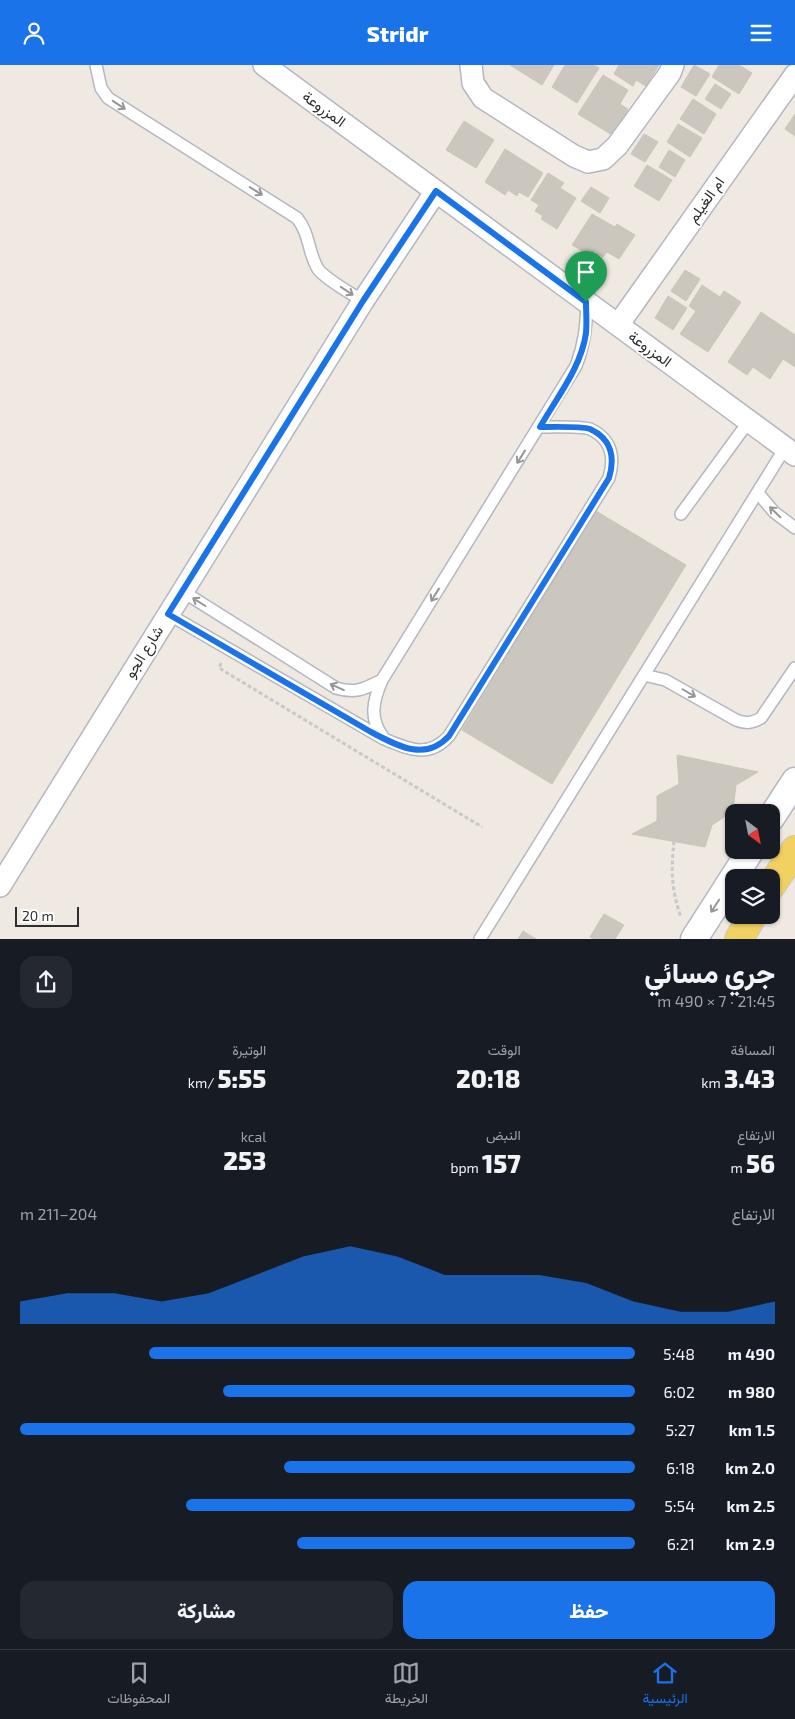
<!DOCTYPE html>
<html lang="ar">
<head>
<meta charset="utf-8">
<style>
	:root { --surface:#171b24; --page:#242831; --text:#f1f3f6; --muted:#9ea1a6; --line:#363941; --accent:#1a73e8 }
	body { margin:0; font-family:"Exo 2",Vazirmatn,sans-serif; background:var(--page); color:var(--text); direction:rtl; height:100vh; display:flex; flex-direction:column; font-size:19px; white-space:nowrap }
	* { box-sizing:border-box; margin:0 }
	p { font-size:16px; color:var(--muted) }
	.icon { flex:none; width:28px; height:28px; fill:none; stroke:currentColor; stroke-width:2; stroke-linecap:round; stroke-linejoin:round }
	.map { position:relative; height:874px; overflow:hidden; direction:ltr }
	.sheet { display:flex; flex-direction:column; background:var(--surface); flex:1 }
	.sheet>* { flex:none }
	.needle { width:32px; rotate:148deg }
	.buttons { position:absolute; left:725px; top:739px; display:grid; gap:10px }
	.buttons a { display:grid; place-items:center; width:55px; height:55px; border-radius:10px; background:var(--surface); box-shadow:0 1px 4px #0004; font-size:25px }
	.scale { position:absolute; left:15px; bottom:12px; width:64px; box-sizing:border-box; padding-left:5px; border:2px solid #2e2e2e; border-top:0; font-size:14px; line-height:18px; white-space:nowrap; color:#2e2e2e; -webkit-text-stroke:4px #fff; paint-order:stroke }
	.pin { position:absolute; display:grid; place-items:center; width:42px; height:42px; color:#fff; margin:-51px -21px; border-radius:50% 50% 50% 0; rotate:-45deg; box-shadow:0 0 5px #0007 }
	.pin .icon { rotate:45deg }
	.round { display:grid; place-items:center; flex:none; width:52px; height:52px; border-radius:15px; background:var(--page) }
	.headline { display:flex; align-items:center; justify-content:space-between; height:85px; padding:0 20px }
	h1 { font-size:28px; font-weight:800; line-height:38px }
	.metrics { display:grid; grid-template-columns:repeat(3,1fr); gap:8px; height:85px; padding:5px 20px }
	.metrics div { display:grid; align-content:center }
	.metrics b { font-size:25px; font-weight:800 }
	.metrics small { font-size:14px; font-weight:400 }
	.metrics p { font-size:14px }
	.chart { height:140px; padding:10px 20px }
	.chart p { display:flex; justify-content:space-between }
	.chart svg { width:100%; height:90px; margin-top:5px; fill:var(--accent); opacity:.7 }
	.primary-button { display:flex; gap:10px; margin-top:auto; padding:10px 20px }
	.primary-button a { flex:1; height:58px; border-radius:15px; background:var(--accent); color:#fff; font-size:20px; font-weight:800; line-height:58px; text-align:center }
	.primary-button a+a { background:var(--page); color:var(--text) }
	ul { padding:0 20px; list-style:none; font-size:16px }
	li { display:grid; grid-template-columns:80px 60px 1fr; align-items:center; height:38px }
	li i { height:12px; border-radius:6px; background:var(--accent) }
	header { display:flex; justify-content:space-between; align-items:center; height:65px; padding:0 20px; background:var(--accent); color:#fff; font-size:22px; font-weight:800 }
	.tabs { display:flex; justify-content:space-around; align-items:center; height:70px; border-top:1px solid var(--line); background:var(--surface); font-size:14px; color:var(--muted) }
	.tabs a { display:grid; justify-items:center; gap:2px }
	.tabs .current { color:var(--accent) }
	.map>svg:first-child { display:block }
</style>
</head>
<body>
<header><svg class="icon" aria-label="menu" viewBox="0 0 24 24"><path d="M4 6h16M4 12h16M4 18h16"/></svg>Stridr<svg class="icon" aria-label="person" viewBox="0 0 24 24"><circle cx="12" cy="8" r="4"/><path d="M4 21q1-7 8-7t8 7"/></svg></header>
<div class="map">
<svg width="795" height="874" viewBox="0 0 795 874">
	<rect width="100%" height="100%" fill="#efe9e1"/>
	<path fill="#cbc7bf" stroke="#cbc5ba" d="M510 0H554L542 20Z
		M565 0H594L599 3 577 38 552 22Z
		M619 0H659L646 21 636 15 633 21 614 9Z
		M694 0 710 9 696 31 681 22Z
		M719 0H739L752 8 739 29 712 12Z
		M603 10 628 25 620 39 628 44 612 70 578 49Z
		M715 19 731 29 721 44 705 34Z
		M693 34 716 49 704 69 680 54Z
		M795 49V71L785 64Z
		M464 56 494 75 476 103 446 85Z
		M678 59 702 73 690 92 667 77Z
		M644 69 658 77 645 97 631 89Z
		M505 84 543 108 528 132 519 127 517 131 508 125 505 130 485 117Z
		M669 85 685 95 675 112 659 102Z
		M647 100 672 115 659 136 634 121Z
		M548 108 564 118 560 123 576 133 557 164 541 154 543 151 535 146 539 140 531 135Z
		M591 122 609 133 600 148 581 136Z
		M592 149 615 162 617 159 635 170 619 194 607 187 603 192 594 186 591 191 572 180Z
		M685 205 700 214 686 236 671 226Z
		M702 220 720 232 724 226 741 237 708 287 680 269 696 246 689 241Z
		M668 231 687 243 673 265 655 253Z
		M761 247 795 270V302L783 294 770 314 753 302 747 310 728 297Z
		M596 446 686 500 552 719 462 665Z
		M677 690 758 707 736 720 733 746 712 760 705 782 632 769 657 756V731L679 719Z
		M604 849 624 860 615 874H594L590 872Z
		M523 866 536 874H518Z"/>
	<g fill="none" stroke-linecap="round" stroke-linejoin="round">
		<g stroke="#b4b7c1" stroke-width="14">
			<path id="service" d="M96 0 101 23 108 33 297 153C310 169 308 188 318 204 325 214 352 229 363 236
				M758 428 774 447 795 463
				M681 449 749 356
				M182 526 336 623C356 629 364 624 382 615
				M168 549 384 674C409 684 428 694 449 671L609 413C615 393 612 374 590 364 581 361 551 362 540 362
				M644 610 665 615 674 620 736 655C746 659 752 658 761 653L795 603
				M383 672C369 653 373 636 382 615L576 301C585 278 586 261 587 237
				M480 874 785 383"/>
		</g>
		<g stroke="#b4b7c1" stroke-width="24">
			<path id="minor" d="M264 0 795 390
				M471 0 473 18 483 33 574 91 588 97 603 94 617 81 670 8 673 0
				M618 260 795 10
				M0 821 363 236 436 126"/>
		</g>
		<g stroke="#b4b7c1" stroke-width="29">
			<path id="tertiary" d="M771 753 795 716
				M694 874 751 785"/>
		</g>
		<g stroke="#c9c9c9" stroke-width="30">
			<path id="primary" d="M771 821 795 785
				M739 874 753 850"/>
		</g>
		<path stroke="#c9c9c9" stroke-width="3" stroke-dasharray="4 2.5" stroke-linecap="butt" d="M221 598 219 603 482 762
			M674 776C671 805 671 824 681 852"/>
		<use href="#service" stroke="#fff" stroke-width="11"/>
		<use href="#minor" stroke="#fff" stroke-width="21"/>
		<use href="#tertiary" stroke="#fff" stroke-width="26"/>
		<use href="#primary" stroke="#f2d163" stroke-width="28"/>
	</g>
	<defs><path id="oneway-shaft" d="M-6 0H5M1.5-3L5.5 0L1.5 3" fill="none" stroke-width="1.6" stroke-linecap="round" stroke-linejoin="round" transform="scale(1.25)"/></defs>
	<g stroke="#969696">
		<use href="#oneway-shaft" transform="translate(119 40) rotate(33)"/>
		<use href="#oneway-shaft" transform="translate(256 126) rotate(32)"/>
		<use href="#oneway-shaft" transform="translate(347 226) rotate(34)"/>
		<use href="#oneway-shaft" transform="translate(521 392) rotate(122)"/>
		<use href="#oneway-shaft" transform="translate(775 447) rotate(-136)"/>
		<use href="#oneway-shaft" transform="translate(435 530) rotate(122)"/>
		<use href="#oneway-shaft" transform="translate(199 537) rotate(-148)"/>
		<use href="#oneway-shaft" transform="translate(337 622) rotate(-156)"/>
		<use href="#oneway-shaft" transform="translate(689 628) rotate(30)"/>
		<use href="#oneway-shaft" transform="translate(715 841) rotate(123)"/>
	</g>
	<g fill="none" stroke-linecap="round" stroke-linejoin="round">
		<g stroke="#fff" stroke-width="10">
			<path id="route" d="M436 126 586 237C586 247 587 258 586 268 581 303 557 332 540 362 551 362 581 361 590 364 612 374 615 393 609 413L449 671C425 697 398 681 371 667L168 549 363 236Z"/>
		</g>
		<use href="#route" stroke="#1a73e8" stroke-width="6"/>
	</g>
	<g text-anchor="middle" stroke-width="4" stroke-linejoin="round" paint-order="stroke">
		<g font-size="15" fill="#2e2e2e" stroke="#fff">
			<text transform="translate(324 44) rotate(36)" y="5">المزروعة</text>
			<text transform="translate(706 135) rotate(-55)" y="5">ام الغيلم</text>
			<text transform="translate(650 284) rotate(36)" y="5">المزروعة</text>
			<text transform="translate(144 587) rotate(-58)" y="5">شارع الجو</text>
		</g>
	</g>
</svg>
<div class="buttons">
<a><svg class="needle" viewBox="-14 -14 28 28"><path d="M0-13l5 13h-10z" fill="#e53935"/><path d="M0 13l5-13h-10z" fill="#9ea1a6"/></svg></a>
<a><svg class="icon" aria-label="layers" viewBox="0 0 24 24"><path d="M12 4l9 5-9 5-9-5zM3 14l9 5 9-5"/></svg></a>
</div>
<div class="scale">20 m</div>
<div class="pin" style="left:586px;top:237px;background:#1e9e55"><svg class="icon" aria-label="arrive" viewBox="0 0 24 24"><path d="M6 21V4h12l-3 4 3 4H6"/></svg></div>
</div>
<section class="sheet">
<div class="headline"><div><h1>جري مسائي</h1><p>21:45 · 7 × 490 m</p></div><a class="round"><svg class="icon" aria-label="share" viewBox="0 0 24 24"><path d="M12 15V3M7 8l5-5 5 5M5 13v7h14v-7"/></svg></a></div>
<div class="metrics">
<div><p>المسافة</p><b>3.43<small> km</small></b></div>
<div><p>الوقت</p><b>20:18</b></div>
<div><p>الوتيرة</p><b>5:55<small> /km</small></b></div>
</div>
<div class="metrics">
<div><p>الارتفاع</p><b>56<small> m</small></b></div>
<div><p>النبض</p><b>157<small> bpm</small></b></div>
<div><p>kcal</p><b>253</b></div>
</div>
<div class="chart"><p><span>الارتفاع</span>204–211 m</p>
<svg viewBox="0 0 160 44" preserveAspectRatio="none"><path d="M0 44V33L10 29L20 29L30 33L40 29L50 20L60 11L70 6L80 11L90 20L100 20L110 20L120 24L130 33L140 38L150 38L160 33V44z"/></svg>
</div>
<ul>
<li><b>490 m</b>5:48<i style="width:79%"></i></li>
<li><b>980 m</b>6:02<i style="width:67%"></i></li>
<li><b>1.5 km</b>5:27<i style="width:100%"></i></li>
<li><b>2.0 km</b>6:18<i style="width:57%"></i></li>
<li><b>2.5 km</b>5:54<i style="width:73%"></i></li>
<li><b>2.9 km</b>6:21<i style="width:55%"></i></li>
</ul>
<div class="primary-button"><a>حفظ</a><a>مشاركة</a></div>
</section>
<nav class="tabs">
<a class="current"><svg class="icon" aria-label="home" viewBox="0 0 24 24"><path d="M3 11l9-7 9 7M6 9v11h12V9"/></svg>الرئيسية</a>
<a><svg class="icon" aria-label="map" viewBox="0 0 24 24"><path d="M3 6l6-2 6 2 6-2v14l-6 2-6-2-6 2zM9 4v14M15 6v14"/></svg>الخريطة</a>
<a><svg class="icon" aria-label="saved" viewBox="0 0 24 24"><path d="M7 4h10v16l-5-4-5 4z"/></svg>المحفوظات</a>
</nav>
</body>
</html>
